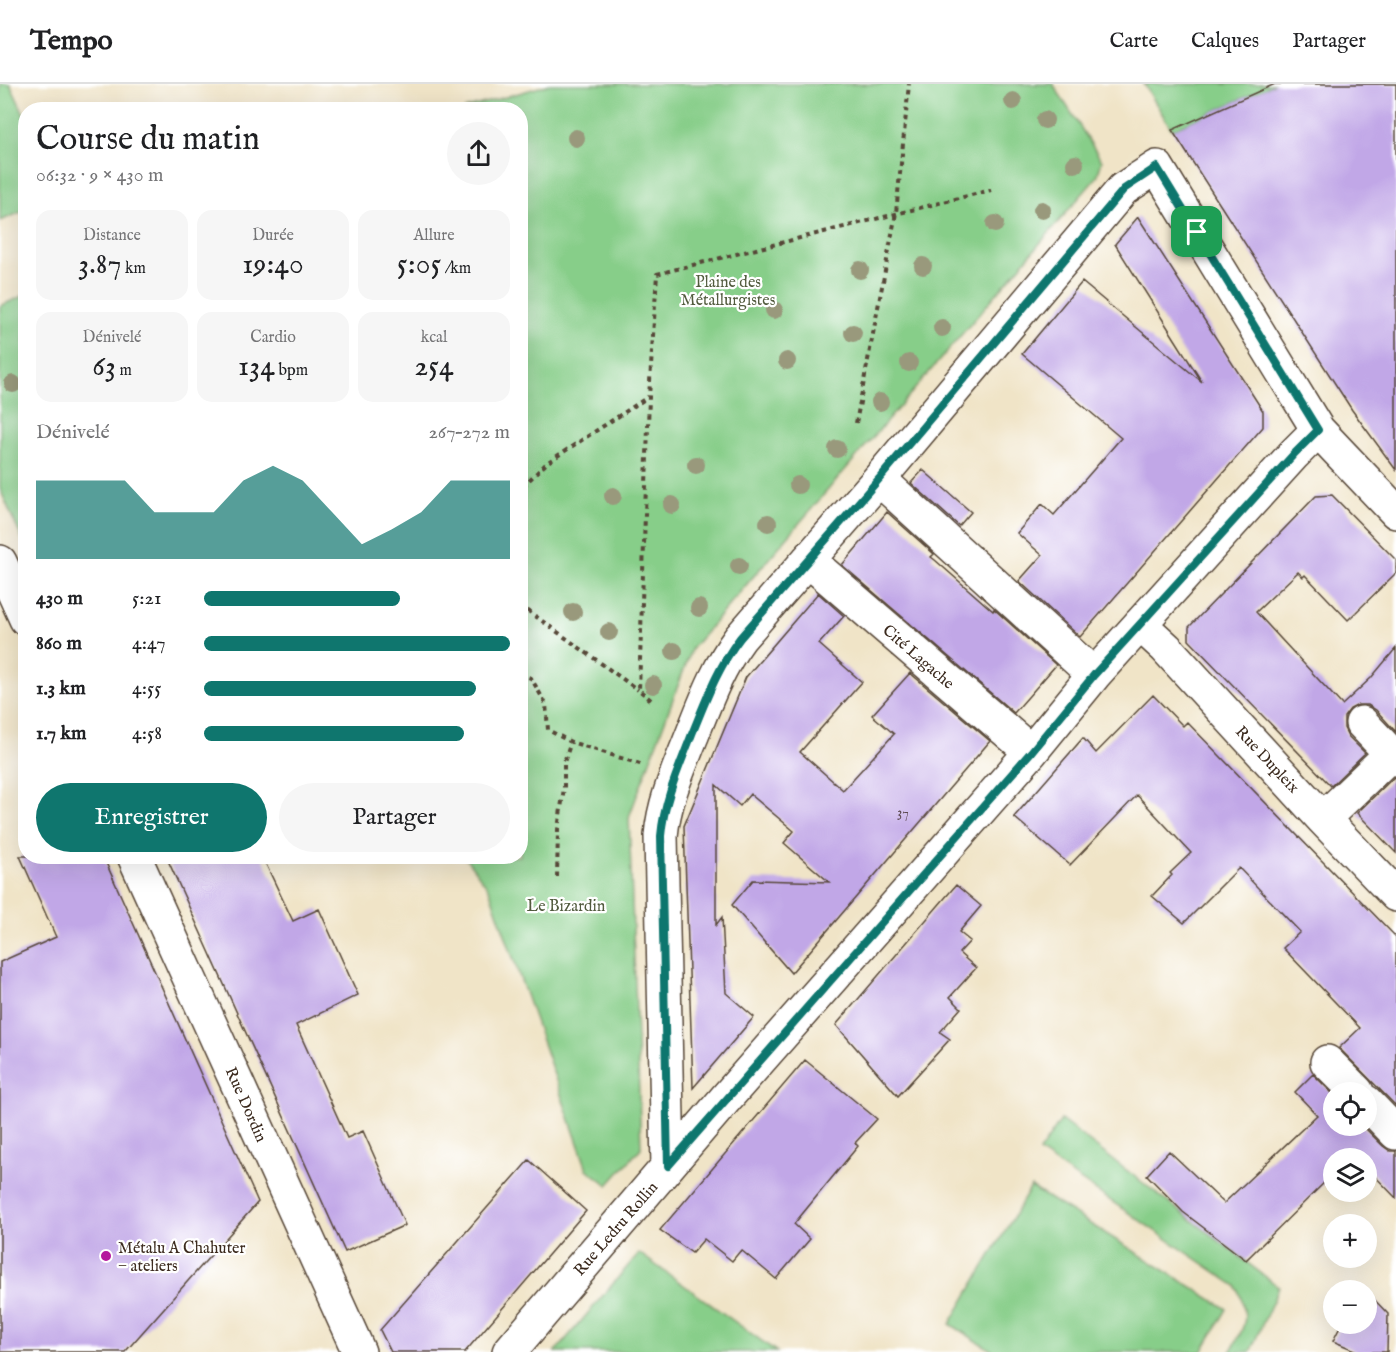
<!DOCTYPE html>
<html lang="fr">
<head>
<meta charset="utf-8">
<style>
	:root { --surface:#fff; --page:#f6f6f6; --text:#202124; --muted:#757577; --line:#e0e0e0; --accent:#0f766e }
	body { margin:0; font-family:"IM FELL English",serif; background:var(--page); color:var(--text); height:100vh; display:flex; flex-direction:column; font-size:22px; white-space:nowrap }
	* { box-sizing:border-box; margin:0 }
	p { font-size:20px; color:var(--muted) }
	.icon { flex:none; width:33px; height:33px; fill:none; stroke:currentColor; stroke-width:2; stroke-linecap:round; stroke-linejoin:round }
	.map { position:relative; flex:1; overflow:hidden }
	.drawer { position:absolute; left:18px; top:18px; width:510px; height:762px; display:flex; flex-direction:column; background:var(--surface); border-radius:24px; box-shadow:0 6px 24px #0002 }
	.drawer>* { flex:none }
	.fabs { position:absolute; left:1323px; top:998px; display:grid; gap:12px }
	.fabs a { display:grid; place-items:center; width:54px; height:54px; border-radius:50%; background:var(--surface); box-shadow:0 6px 24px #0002; font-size:30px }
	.pin { position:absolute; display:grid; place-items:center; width:51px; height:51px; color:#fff; margin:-26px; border-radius:12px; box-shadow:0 3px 9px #0006 }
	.round { display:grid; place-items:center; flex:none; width:63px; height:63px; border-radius:32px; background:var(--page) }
	.summary { display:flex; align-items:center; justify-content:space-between; height:102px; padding:0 18px }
	h1 { font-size:33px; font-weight:600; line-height:45px }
	.stats { display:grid; grid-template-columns:repeat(3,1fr); gap:9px; height:102px; padding:6px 18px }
	.stats div { display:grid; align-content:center; border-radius:15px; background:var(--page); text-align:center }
	.stats b { font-size:30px; font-weight:600 }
	.stats small { font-size:16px; font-weight:400 }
	.stats p { font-size:16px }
	.chart { height:168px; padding:12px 18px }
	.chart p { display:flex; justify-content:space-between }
	.chart svg { width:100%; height:108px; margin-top:6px; fill:var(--accent); opacity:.7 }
	.cta { display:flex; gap:12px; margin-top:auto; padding:12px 18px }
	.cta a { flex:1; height:69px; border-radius:36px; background:var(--accent); color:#fff; font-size:24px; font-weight:600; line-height:69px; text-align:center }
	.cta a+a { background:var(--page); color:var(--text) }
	ul { padding:0 18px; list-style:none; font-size:20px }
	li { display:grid; grid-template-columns:96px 72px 1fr; align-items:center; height:45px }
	li i { height:15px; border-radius:8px; background:var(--accent) }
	header { display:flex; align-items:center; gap:36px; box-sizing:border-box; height:84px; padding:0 30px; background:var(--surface); border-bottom:2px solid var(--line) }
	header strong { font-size:28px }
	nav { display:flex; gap:33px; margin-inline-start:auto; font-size:21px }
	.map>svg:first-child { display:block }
</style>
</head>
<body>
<header>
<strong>Tempo</strong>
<nav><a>Carte</a><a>Calques</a><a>Partager</a></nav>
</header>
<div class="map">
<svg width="1396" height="1268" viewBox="0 0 1396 1268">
	<rect width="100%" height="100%" fill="#fff"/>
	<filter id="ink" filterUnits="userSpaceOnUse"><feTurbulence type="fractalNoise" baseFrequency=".0167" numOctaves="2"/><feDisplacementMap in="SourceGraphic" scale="12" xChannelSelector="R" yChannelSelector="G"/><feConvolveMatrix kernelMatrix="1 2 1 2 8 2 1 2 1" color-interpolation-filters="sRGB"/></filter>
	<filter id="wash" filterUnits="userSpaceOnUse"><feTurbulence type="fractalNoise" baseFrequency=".008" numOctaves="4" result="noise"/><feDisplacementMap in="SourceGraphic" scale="24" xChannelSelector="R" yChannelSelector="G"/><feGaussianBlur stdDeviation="1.35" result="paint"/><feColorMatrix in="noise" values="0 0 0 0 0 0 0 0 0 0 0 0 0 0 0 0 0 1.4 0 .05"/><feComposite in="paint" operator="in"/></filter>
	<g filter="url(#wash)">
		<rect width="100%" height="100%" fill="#f0e4c7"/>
		<path fill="#87ce89" stroke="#617c54" stroke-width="1.5" d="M0 0H10L25 32 26 126 0 137Z
			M550 0H1053L1102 77 1097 93 692 564 629 733 641 1064 608 1101 587 1085 489 805 465 773 520 772V26L464 25Z
			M1144 0H1275L1172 46Z
			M25 211V462L0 405V222Z
			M1061 1036 1279 1203 1250 1268H1230C1247 1240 1250 1232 1236 1202L1039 1068Z
			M1031 1103 1227 1225 1202 1268H994L950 1240Z
			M639 1169 777 1268H555Z"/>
		<g id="blocks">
			<path fill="#c1a7e7" d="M1275 0H1396V386L1352 326 1172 46Z
				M1138 133 1263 327V343L1080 553 1019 497 1042 471 1017 449 1042 420 1054 431 1121 354 1022 270 1082 198 1202 298 1115 160Z
				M923 386 971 428 959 442 911 399Z
				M1332 411 1396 476V489L1348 536 1305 491 1303 493 1298 488 1256 528 1342 621 1371 594 1396 564V648L1376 626 1368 621H1358L1350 625 1344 633V644L1348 652 1365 669 1331 702 1189 556V543L1316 412Z
				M887 428 934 470 931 473 935 476 993 527 994 525 1056 581 1014 629 842 481Z
				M818 509 844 532 819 560 862 598 800 668 843 706 894 650 872 631 910 589 990 657 791 889 732 821 753 796 829 798 784 759 794 747 750 710 740 722 716 701V841L722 833 726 909 754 933 693 1004 684 742 746 593Z
				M1153 611 1183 642 1187 638 1396 853V1022L1339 964 1360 944 1283 864 1300 848 1239 784 1184 839 1152 812 1172 791 1170 789 1191 769 1137 711 1070 781 1014 733 1083 654 1096 669Z
				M1394 693H1396V769L1357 729Z
				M20 772H103L258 1118 125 1268H0V878L56 853Z
				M166 772H262L293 837 319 825 358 911 296 941 347 1054 363 1047 405 1141 345 1168Z
				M956 801 981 822 959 848 970 857 959 869 976 884 950 913 961 924 940 948 950 955 898 1012 836 941Z
				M805 976 877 1035 855 1059 858 1062 794 1140 810 1155 776 1195 741 1166 732 1177 704 1155 692 1169 660 1146Z
				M1313 990 1334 1011V1041H1362L1383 1062 1390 1067H1396V1114L1366 1083V1074H1358L1354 1070 1350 1074H1334V1089L1246 1176 1183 1128 1147 1091 1169 1067 1224 1119 1317 1031 1295 1008Z
				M529 1076 586 1127 465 1268H391L380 1246Z
				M1366 1207 1388 1230 1387 1268H1359L1333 1257 1342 1239H1366Z"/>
		</g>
	</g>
	<g filter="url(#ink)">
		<use href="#blocks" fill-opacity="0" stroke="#564637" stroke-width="1.5"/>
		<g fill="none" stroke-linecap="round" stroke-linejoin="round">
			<g stroke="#564637" stroke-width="36">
				<path id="minor" d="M879 395 1094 591
					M808 476 1031 668
					M0 478 26 535
					M1140 540 1166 564 1323 735 1396 811
					M1362 639 1396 675
					M1323 735 1391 670
					M134 772 359 1268
					M1327 978 1357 1008
					M1366 1018 1396 1049
					M668 1082 661 752C664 717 678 687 691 654 705 619 717 585 740 554L879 395 1123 105 1157 83 1318 346 1396 428
					M509 1268 727 1013 1031 668 1094 591 1294 370 1318 346"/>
			</g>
			<path stroke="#564637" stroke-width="4" stroke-dasharray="4.5 4.5" stroke-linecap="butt" d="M856 339 896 129 909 0
				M520 411 526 399 548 378 648 313
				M520 521 638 606
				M520 590 531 594 546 620 548 646 571 658 643 681
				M651 616 639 606 649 313 657 190 991 106
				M557 793 558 745 564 704V678L571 658"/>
			<use href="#minor" stroke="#fff" stroke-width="33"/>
		</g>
		<g fill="#99997c">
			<circle cx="1013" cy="17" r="9"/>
			<circle cx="1045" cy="36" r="9"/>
			<circle cx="576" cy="54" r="9"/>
			<circle cx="1075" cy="80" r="9"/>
			<circle cx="1042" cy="126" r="9"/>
			<circle cx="995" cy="140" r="9"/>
			<circle cx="923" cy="182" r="9"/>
			<circle cx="860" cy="186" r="9"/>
			<circle cx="774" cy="226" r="9"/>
			<circle cx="942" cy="244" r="9"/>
			<circle cx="853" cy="249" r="9"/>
			<circle cx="787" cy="277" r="9"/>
			<circle cx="909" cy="279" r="9"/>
			<circle cx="13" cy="300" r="9"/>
			<circle cx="880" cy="318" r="9"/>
			<circle cx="837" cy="365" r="9"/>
			<circle cx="696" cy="381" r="9"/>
			<circle cx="798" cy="401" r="9"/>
			<circle cx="613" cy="412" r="9"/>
			<circle cx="672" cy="421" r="9"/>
			<circle cx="768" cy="439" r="9"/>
			<circle cx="739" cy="482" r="9"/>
			<circle cx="699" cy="524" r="9"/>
			<circle cx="573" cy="528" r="9"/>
			<circle cx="609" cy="548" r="9"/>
			<circle cx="674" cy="567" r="9"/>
			<circle cx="653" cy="601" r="9"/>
		</g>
	</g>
	<g fill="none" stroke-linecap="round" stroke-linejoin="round" filter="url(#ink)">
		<g stroke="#fff" stroke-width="12">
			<path id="route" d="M1157 83 1318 346 1294 370 1094 591 1031 668 668 1082 661 752C664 716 679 684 692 650 706 616 718 583 740 554L879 395 1124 105Z"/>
		</g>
		<use href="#route" stroke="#0f766e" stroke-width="8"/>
	</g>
	<circle fill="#b5179e" stroke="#fff" stroke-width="2" cx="106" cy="1172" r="6"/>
	<g text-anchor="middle" stroke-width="4.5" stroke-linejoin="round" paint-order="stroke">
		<g font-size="14" fill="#5c4950">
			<text x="903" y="733">37</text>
		</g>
		<g font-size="16" fill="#525b3e" stroke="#fff">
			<text x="728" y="203">Plaine des<tspan x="728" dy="18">Métallurgistes</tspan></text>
			<text x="566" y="827">Le Bizardin</text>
		</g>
		<g font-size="16" fill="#3b2a1e" stroke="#fff">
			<text transform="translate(919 572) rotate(41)" y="6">Cité Lagache</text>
			<text transform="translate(1268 675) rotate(47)" y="6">Rue Dupleix</text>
			<text transform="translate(247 1020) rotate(66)" y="6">Rue Dordin</text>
			<text transform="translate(615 1144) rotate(-49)" y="6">Rue Ledru Rollin</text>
		</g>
		<g font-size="16" fill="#3b2a1e" stroke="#fff" text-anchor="start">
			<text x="118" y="1169">Métalu A Chahuter<tspan x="118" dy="18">− ateliers</tspan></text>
		</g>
	</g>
</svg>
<div class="fabs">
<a><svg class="icon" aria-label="locate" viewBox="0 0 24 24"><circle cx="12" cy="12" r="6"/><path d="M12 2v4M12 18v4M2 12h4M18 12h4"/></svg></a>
<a><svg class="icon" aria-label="layers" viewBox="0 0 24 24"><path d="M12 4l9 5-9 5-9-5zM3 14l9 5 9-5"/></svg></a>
<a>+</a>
<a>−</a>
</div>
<div class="pin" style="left:1197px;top:148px;background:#1e9e55"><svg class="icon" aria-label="arrive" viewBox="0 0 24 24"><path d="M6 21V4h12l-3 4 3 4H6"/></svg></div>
<section class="drawer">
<div class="summary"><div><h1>Course du matin</h1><p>06:32 · 9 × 430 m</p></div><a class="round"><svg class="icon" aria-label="share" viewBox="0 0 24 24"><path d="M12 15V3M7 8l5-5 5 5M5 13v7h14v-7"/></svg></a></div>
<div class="stats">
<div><p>Distance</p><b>3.87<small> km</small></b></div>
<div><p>Durée</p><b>19:40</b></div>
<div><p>Allure</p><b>5:05<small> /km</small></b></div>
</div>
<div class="stats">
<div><p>Dénivelé</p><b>63<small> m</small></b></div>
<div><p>Cardio</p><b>134<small> bpm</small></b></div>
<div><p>kcal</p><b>254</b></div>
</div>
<div class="chart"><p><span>Dénivelé</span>267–272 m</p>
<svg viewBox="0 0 160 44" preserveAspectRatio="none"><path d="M0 44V12L10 12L20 12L30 12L40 25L50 25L60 25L70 12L80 6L90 12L100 25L110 38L120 32L130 25L140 12L150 12L160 12V44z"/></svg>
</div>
<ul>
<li><b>430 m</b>5:21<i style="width:64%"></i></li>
<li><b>860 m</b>4:47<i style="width:100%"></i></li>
<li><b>1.3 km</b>4:55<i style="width:89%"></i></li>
<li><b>1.7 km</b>4:58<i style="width:85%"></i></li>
</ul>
<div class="cta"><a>Enregistrer</a><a>Partager</a></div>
</section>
</div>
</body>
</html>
